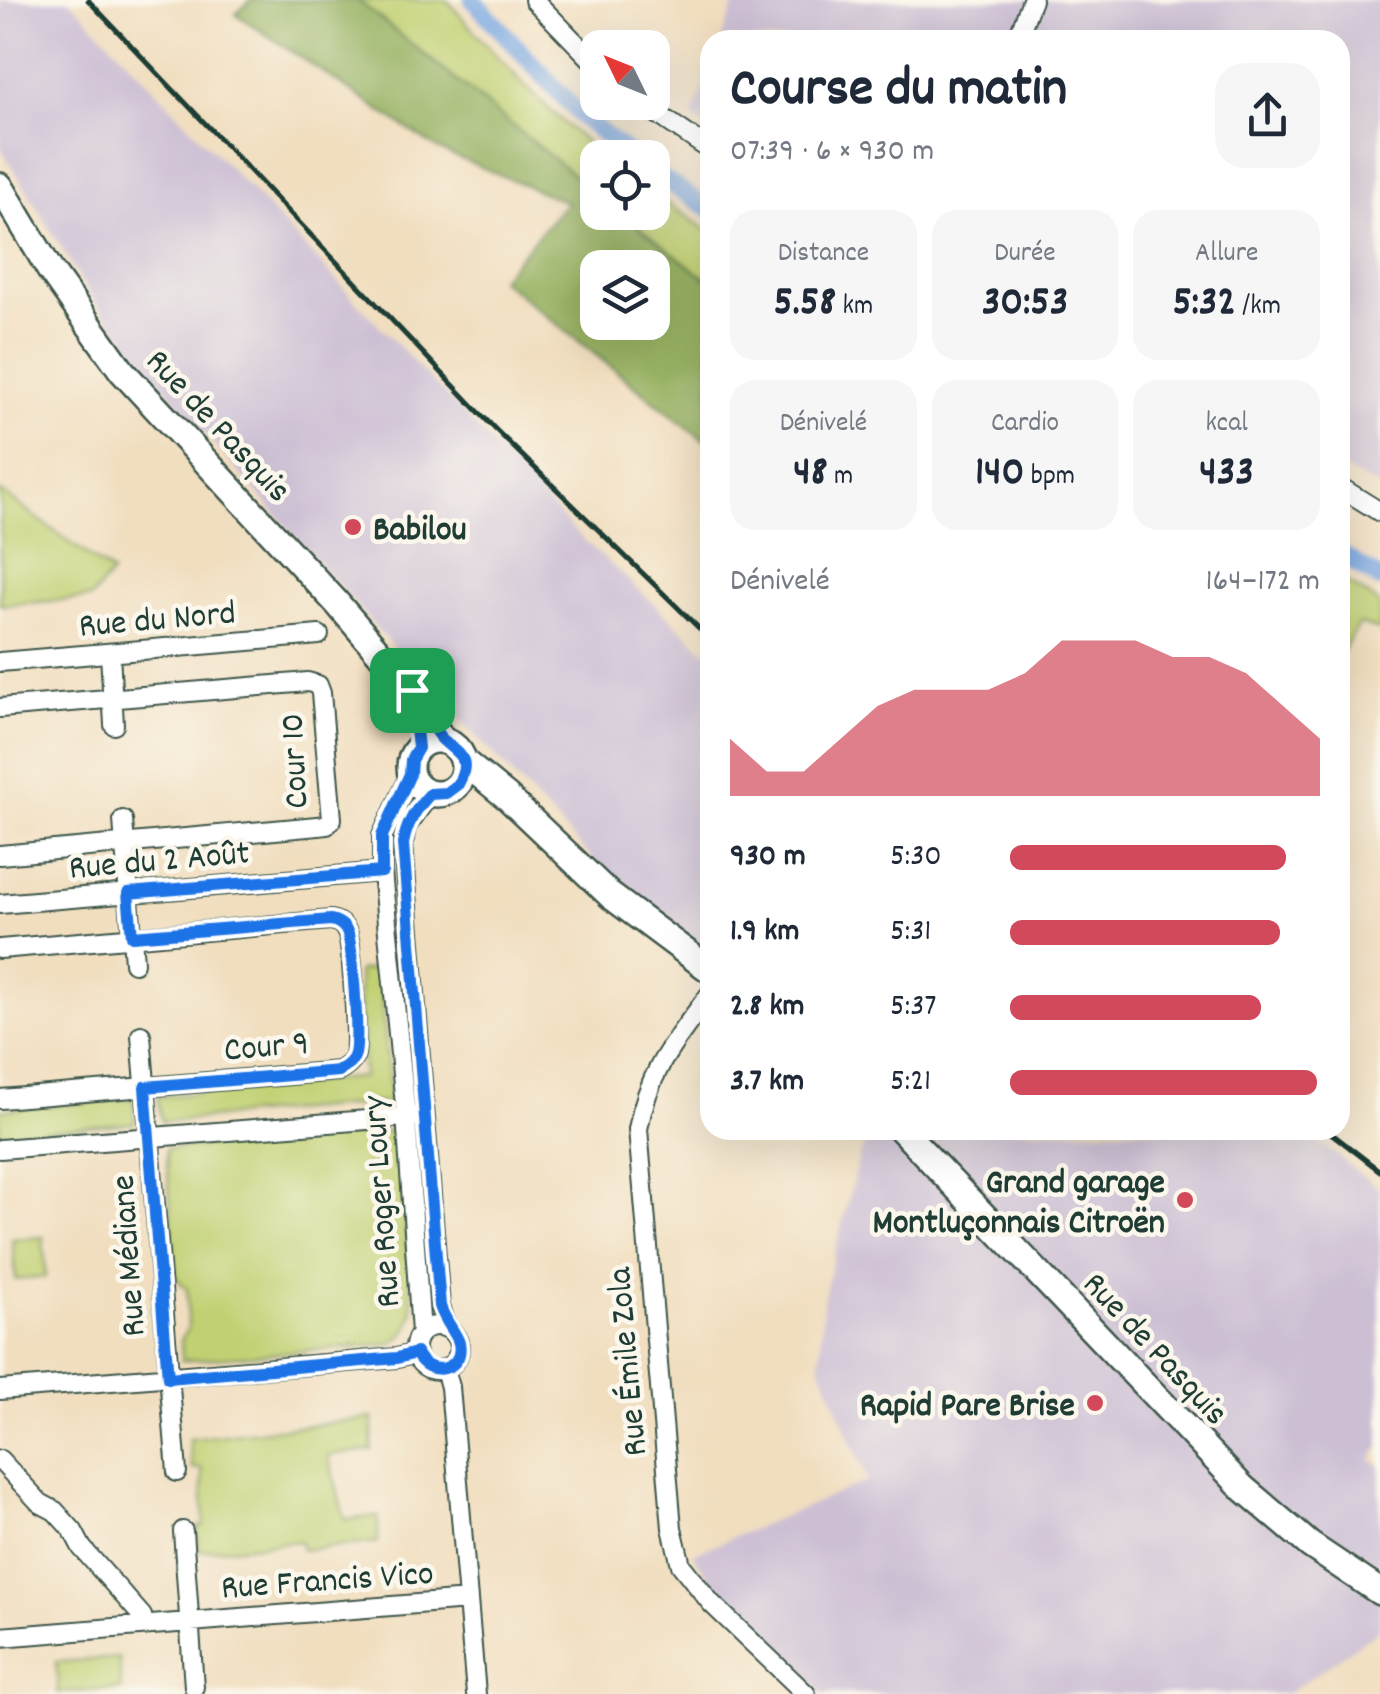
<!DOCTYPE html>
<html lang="fr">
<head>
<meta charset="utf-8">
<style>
	:root { --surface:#fff; --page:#f6f6f7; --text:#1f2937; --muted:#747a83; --accent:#d1495b }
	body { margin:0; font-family:Dekko,sans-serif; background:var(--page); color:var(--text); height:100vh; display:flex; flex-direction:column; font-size:38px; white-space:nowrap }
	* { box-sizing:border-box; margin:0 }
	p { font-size:32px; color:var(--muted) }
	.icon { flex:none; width:55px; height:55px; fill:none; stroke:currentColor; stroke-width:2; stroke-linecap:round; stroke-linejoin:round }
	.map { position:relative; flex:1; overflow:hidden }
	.panel { position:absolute; left:700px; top:30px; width:650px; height:1110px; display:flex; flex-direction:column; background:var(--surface); border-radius:30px; box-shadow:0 10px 40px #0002 }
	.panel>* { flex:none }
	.needle { width:65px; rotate:313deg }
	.buttons { position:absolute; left:580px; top:30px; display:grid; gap:20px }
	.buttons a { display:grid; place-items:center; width:90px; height:90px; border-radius:20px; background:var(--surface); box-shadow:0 10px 40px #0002; font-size:50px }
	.pin { position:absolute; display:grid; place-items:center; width:85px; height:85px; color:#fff; margin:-42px; border-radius:20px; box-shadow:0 5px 15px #0006 }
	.round { display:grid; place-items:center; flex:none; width:105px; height:105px; border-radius:30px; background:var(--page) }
	.overview { display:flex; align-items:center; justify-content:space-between; height:170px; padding:0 30px }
	h1 { font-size:55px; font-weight:700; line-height:75px }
	.metrics { display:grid; grid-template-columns:repeat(3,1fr); gap:15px; height:170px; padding:10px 30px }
	.metrics div { display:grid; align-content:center; border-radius:25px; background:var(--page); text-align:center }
	.metrics b { font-size:42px; font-weight:700 }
	.metrics small { font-size:28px; font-weight:400 }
	.metrics p { font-size:28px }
	.chart { height:280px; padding:20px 30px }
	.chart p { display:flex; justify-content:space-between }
	.chart svg { width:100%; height:180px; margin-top:10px; fill:var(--accent); opacity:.7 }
	ul { padding:0 30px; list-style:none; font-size:32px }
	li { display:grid; grid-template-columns:160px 120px 1fr; align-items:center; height:75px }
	li i { height:25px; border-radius:12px; background:var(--accent) }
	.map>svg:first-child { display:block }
</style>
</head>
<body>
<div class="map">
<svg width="1380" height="1694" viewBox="0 0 1380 1694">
	<rect width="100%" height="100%" fill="#fbf7ec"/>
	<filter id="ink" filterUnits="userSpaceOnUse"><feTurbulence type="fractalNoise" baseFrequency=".01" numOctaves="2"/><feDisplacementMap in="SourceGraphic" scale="20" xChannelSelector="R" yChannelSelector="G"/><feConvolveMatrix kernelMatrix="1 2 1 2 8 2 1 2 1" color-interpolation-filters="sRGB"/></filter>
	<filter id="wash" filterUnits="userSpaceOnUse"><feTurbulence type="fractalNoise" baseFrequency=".0048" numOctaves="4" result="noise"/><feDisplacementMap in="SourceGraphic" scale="40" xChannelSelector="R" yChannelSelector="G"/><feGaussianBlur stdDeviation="2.25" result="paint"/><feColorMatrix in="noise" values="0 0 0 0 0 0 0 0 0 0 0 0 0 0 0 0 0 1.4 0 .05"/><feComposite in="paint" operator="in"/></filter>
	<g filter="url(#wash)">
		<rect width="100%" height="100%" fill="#f1debf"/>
		<path fill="#ccbfd4" d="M0 0H70L577 534 710 655V953L605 872 415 672 155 377 91 297 0 146Z
			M736 0H1380V489L1340 466V40H721Z
			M710 70V128L692 117Z
			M872 1130H1304L1380 1190V1447L1371 1459 1380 1465V1629L1287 1694H824L716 1589 693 1554 868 1481 820 1365 823 1300 859 1156Z"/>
		<path fill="#c1d072" stroke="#708653" stroke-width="2.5" d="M357 0H447C495 57 545 109 603 157L598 158 597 194Z
			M653 194 710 232V282L621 213 652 212Z
			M0 491 112 573 91 598 0 605Z
			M1340 578 1380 604V630L1359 624 1340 654Z
			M379 968 391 1102 162 1122 157 1097 363 1077 358 971Z
			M133 1098 135 1123 0 1134V1110Z
			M397 1130 413 1310C410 1327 406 1335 391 1344L182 1361 181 1340 188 1328 187 1289 176 1278 166 1149Z
			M43 1237 46 1277 16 1280 12 1239Z
			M373 1418 372 1450 328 1455 345 1520 378 1516V1542L302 1550 300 1541 199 1551 197 1527 204 1526 202 1469 192 1468 189 1439Z
			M119 1658 121 1689 58 1693 56 1662Z"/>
		<path fill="#98b264" stroke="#5c784c" stroke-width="2.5" fill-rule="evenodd" d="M251 0H357L597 194 598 212 621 213 710 282V445L500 279 567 202 439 150 236 14ZM598 268H652V322H598Z"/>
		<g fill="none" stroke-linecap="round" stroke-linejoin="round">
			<path stroke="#77a5e0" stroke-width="18" d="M473 0 583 118 634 158
				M652 172 710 209
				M1340 554 1380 579"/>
		</g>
	</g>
	<g filter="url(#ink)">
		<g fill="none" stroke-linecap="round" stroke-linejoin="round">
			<g stroke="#3e5549" stroke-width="22">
				<path id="minor" d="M534 0 598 66
					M1017 40 1032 0
					M640 102 710 150
					M1340 487 1380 512
					M110 653 114 725
					M0 662 319 635
					M0 708 308 682 318 685 321 693 332 819 327 825 318 826 0 855
					M411 774 382 836V872L406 1115 421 1333
					M430 794 406 827 403 844 440 1306 447 1327
					M123 820 134 963
					M0 904 382 872
					M0 949 331 920C340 922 345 926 348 935 352 951 358 1038 355 1054 353 1062 346 1067 339 1071L0 1099
					M710 994C675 1041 649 1069 638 1129L672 1528 681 1565 711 1603 806 1694
					M141 1035 177 1472
					M0 1149 418 1116
					M415 1348a22 22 0 1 1 44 0a22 22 0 1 1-44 0Z
					M445 1369 450 1387 476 1694
					M0 1390 397 1358 416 1353
					M0 1460 40 1503 55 1511 73 1531 82 1548 142 1616 144 1625
					M183 1531 194 1687
					M0 1637 468 1600"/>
			</g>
			<g stroke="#3e5549" stroke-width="30">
				<path id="secondary" d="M0 186 50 270 122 371 336 602 412 691 443 741
					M410 767a27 27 0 1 1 54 0a27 27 0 1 1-54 0Z
					M463 761 507 797 611 896 710 970
					M902 1130 1243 1488 1310 1545 1380 1592"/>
			</g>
			<use href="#minor" stroke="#fff" stroke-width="18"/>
			<use href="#secondary" stroke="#fff" stroke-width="25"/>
			<path stroke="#1f3d34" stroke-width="5" d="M88 0 495 429 710 639
				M1327 1130 1380 1171"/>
		</g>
	</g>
	<g fill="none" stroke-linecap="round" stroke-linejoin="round" filter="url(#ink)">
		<g stroke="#fff" stroke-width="20">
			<path id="route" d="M412 690C421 705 430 726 442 739 457 754 473 757 458 784L446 793 430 794C415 810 407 823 403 844L440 1306C445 1322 457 1334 459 1343 465 1371 428 1379 416 1353L397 1358 168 1378 145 1087 339 1071C346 1067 353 1062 355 1054 359 1035 353 954 348 934 345 926 340 922 331 920L132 936 128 893 382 872V836L410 774 411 760 418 748Z"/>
		</g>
		<use href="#route" stroke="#1a73e8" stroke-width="12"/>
	</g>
	<g fill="#d1495b" stroke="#fbf7ec" stroke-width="4">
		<circle cx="353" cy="527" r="10"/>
		<circle cx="1185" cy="1200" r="10"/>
		<circle cx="1095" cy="1403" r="10"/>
	</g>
	<g text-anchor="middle" stroke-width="9" stroke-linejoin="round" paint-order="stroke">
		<g font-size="35" fill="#1f3d34" stroke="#fbf7ec">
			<text transform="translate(220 424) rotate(47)" y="12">Rue de Pasquis</text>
			<text transform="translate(157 617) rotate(-5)" y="12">Rue du Nord</text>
			<text transform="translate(292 761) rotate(-93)" y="12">Cour 10</text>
			<text transform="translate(159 858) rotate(-5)" y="12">Rue du 2 Août</text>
			<text transform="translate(266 1044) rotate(-5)" y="12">Cour 9</text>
			<text transform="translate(379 1202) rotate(-94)" y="12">Rue Roger Loury</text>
			<text transform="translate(126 1256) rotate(-94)" y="12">Rue Médiane</text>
			<text transform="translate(1157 1347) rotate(47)" y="12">Rue de Pasquis</text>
			<text transform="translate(625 1362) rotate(-95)" y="12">Rue Émile Zola</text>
			<text transform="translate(327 1578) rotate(-4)" y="12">Rue Francis Vico</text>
		</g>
		<g font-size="35" font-weight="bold" fill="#1f3d34" stroke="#fbf7ec" text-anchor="end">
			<text x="373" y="539" text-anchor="start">Babilou</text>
			<text x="1165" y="1192">Grand garage<tspan x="1165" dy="40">Montluçonnais Citroën</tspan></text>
			<text x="1075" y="1415">Rapid Pare Brise</text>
		</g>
	</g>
</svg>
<div class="buttons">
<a><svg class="needle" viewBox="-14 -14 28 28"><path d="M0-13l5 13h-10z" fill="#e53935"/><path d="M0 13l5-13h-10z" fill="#747a83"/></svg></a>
<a><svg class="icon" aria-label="locate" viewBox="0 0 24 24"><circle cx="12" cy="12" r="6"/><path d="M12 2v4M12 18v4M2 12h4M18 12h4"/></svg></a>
<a><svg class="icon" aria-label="layers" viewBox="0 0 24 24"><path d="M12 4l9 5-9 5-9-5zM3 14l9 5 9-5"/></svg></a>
</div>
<div class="pin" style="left:412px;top:690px;background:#1e9e55"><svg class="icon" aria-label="arrive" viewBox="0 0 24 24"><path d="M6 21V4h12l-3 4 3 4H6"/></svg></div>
<section class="panel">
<div class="overview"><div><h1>Course du matin</h1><p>07:39 · 6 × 930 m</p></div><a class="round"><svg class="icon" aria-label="share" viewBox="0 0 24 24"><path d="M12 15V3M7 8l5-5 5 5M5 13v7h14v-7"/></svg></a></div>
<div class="metrics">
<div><p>Distance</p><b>5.58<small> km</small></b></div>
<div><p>Durée</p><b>30:53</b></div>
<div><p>Allure</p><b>5:32<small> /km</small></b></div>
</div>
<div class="metrics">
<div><p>Dénivelé</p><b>48<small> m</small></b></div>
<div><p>Cardio</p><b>140<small> bpm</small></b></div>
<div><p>kcal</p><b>433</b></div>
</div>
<div class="chart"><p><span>Dénivelé</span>164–172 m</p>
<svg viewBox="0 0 160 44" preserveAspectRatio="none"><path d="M0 44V30L10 38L20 38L30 30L40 22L50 18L60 18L70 18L80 14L90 6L100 6L110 6L120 10L130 10L140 14L150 22L160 30V44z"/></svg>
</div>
<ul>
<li><b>930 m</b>5:30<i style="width:89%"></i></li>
<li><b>1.9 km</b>5:31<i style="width:87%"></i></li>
<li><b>2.8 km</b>5:37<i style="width:81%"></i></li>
<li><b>3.7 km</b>5:21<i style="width:99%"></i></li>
</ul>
</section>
</div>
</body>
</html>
